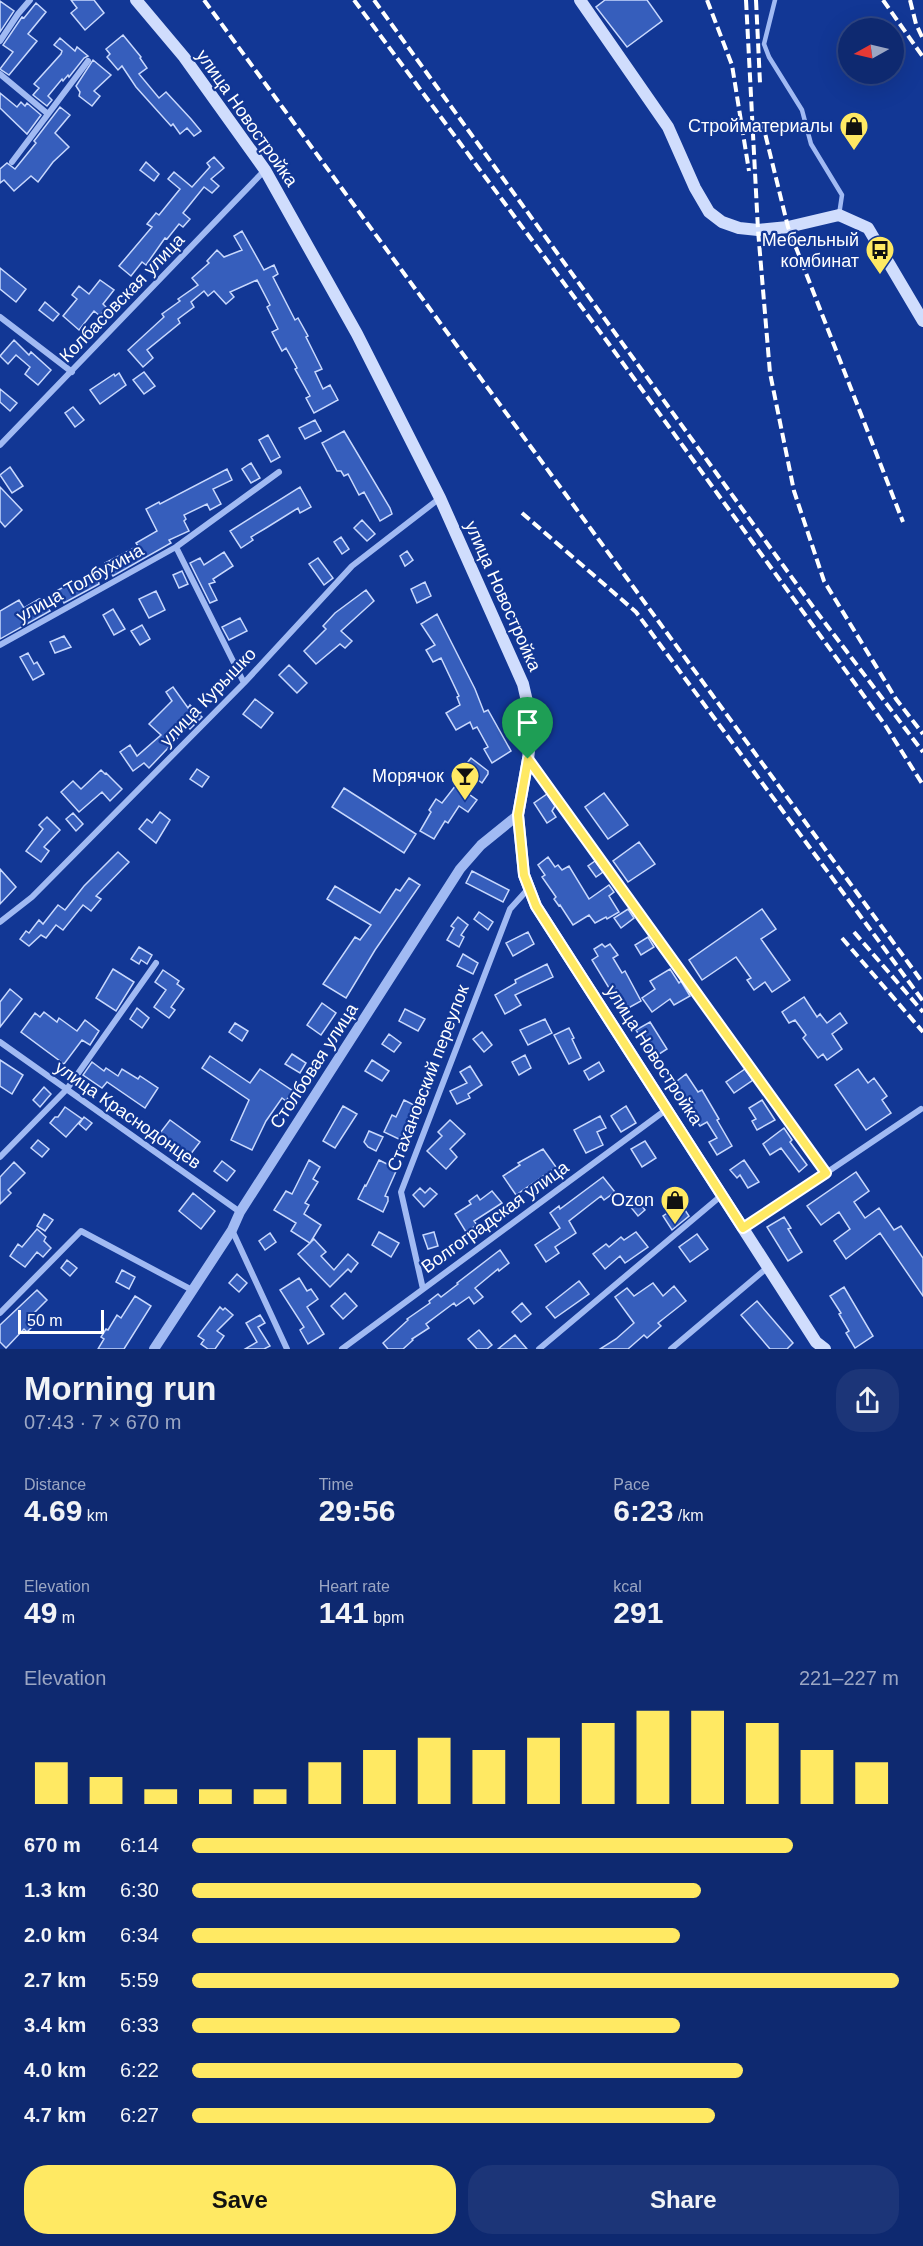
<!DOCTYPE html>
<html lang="en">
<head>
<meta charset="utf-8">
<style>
	:root { --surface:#0e2970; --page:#1c3578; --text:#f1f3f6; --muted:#9ba6c3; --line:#2e4583; --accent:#ffe963 }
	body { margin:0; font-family:Helvetica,sans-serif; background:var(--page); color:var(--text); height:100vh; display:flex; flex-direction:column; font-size:22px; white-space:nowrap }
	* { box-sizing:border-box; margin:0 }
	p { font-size:20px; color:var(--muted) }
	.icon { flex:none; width:33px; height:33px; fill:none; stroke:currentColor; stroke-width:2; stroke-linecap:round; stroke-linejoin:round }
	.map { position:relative; height:1349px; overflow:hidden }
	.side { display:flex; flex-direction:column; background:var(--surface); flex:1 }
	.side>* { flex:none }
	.needle { width:39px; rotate:262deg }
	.buttons { position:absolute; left:838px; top:18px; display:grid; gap:12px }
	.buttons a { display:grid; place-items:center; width:66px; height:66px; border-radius:50%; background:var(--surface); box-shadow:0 6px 24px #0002,0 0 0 2px var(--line); font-size:30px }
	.scale { position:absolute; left:18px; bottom:15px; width:86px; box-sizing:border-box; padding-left:6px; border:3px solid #fff; border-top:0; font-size:16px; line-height:21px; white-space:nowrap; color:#fff; -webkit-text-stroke:4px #123795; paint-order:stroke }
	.pin { position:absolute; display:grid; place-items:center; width:51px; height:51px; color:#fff; margin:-62px -26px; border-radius:50% 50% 50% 0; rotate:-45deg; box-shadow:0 0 6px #0007 }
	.pin .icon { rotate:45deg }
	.round { display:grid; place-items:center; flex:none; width:63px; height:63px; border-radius:24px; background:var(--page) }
	.headline { display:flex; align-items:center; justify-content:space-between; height:102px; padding:0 24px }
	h1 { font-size:33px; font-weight:700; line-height:45px }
	.stats { display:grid; grid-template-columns:repeat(3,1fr); gap:9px; height:102px; padding:6px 24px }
	.stats div { display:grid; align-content:center }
	.stats b { font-size:30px; font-weight:700 }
	.stats small { font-size:16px; font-weight:400 }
	.stats p { font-size:16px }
	.chart { height:168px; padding:12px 24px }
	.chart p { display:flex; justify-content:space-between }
	.chart svg { width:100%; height:108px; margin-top:6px; stroke:var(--accent); stroke-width:6 }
	.primary-button { display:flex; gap:12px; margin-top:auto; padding:12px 24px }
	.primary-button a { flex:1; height:69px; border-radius:24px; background:var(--accent); color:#111; font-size:24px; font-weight:700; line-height:69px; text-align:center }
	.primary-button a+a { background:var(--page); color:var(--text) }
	ul { padding:0 24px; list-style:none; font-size:20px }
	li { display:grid; grid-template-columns:96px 72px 1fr; align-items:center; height:45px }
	li i { height:15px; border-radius:8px; background:var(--accent) }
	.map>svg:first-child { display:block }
</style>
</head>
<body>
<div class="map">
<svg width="923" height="1349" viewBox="0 0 923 1349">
	<rect width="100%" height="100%" fill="#123795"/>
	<path fill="#365ebc" stroke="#c8d8fd" stroke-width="1.5" d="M71 0H94L104 13 85 30 71 13 77 8Z
		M605 0H647L662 21 627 47 596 7Z
		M0 1 14 11 0 32Z
		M36 3 46 12 28 34 37 41 9 75 0 69 13 52 3 45 22 17 24 18Z
		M123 35 141 57 140 58 147 68 139 74 159 98 166 92 191 119 201 131 194 136 187 128 180 134 173 124 171 126 136 87 122 66 118 70 107 57 110 54 106 49Z
		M60 38 75 51 77 47 88 56 84 58 69 77 68 75 63 81 62 79 48 96 52 100 47 106 33 95 39 88 34 84 61 54 62 51 54 45Z
		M93 60 111 75 94 91 100 96 92 106 79 96 80 92 76 86Z
		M0 93 17 107 21 102 25 106 27 103 41 115 27 134 0 108Z
		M60 107 70 115 55 133 69 147 53 162 38 182 31 176 14 191 4 180 0 183V169L7 163 15 169 36 143 34 141Z
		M214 157 224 168 211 179 219 186 212 193 204 187 183 213 190 219 183 227 179 224 167 239 165 238 146 265 142 262 131 276 119 266 152 227 147 224 156 213 159 215 180 189 168 179 174 172 192 187 210 167 207 163Z
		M146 162 159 174 154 181 140 170Z
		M242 231 264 270 274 265 278 274 273 277 295 320 298 318 308 336 306 337 322 369 315 372 323 389 330 385 338 400 314 413 306 398 310 396 295 369 297 368 286 348 282 351 272 332 278 329 267 307 270 305 257 280 230 292 234 297 226 304 214 291 208 296 204 291 191 302 194 307 178 319 180 323 147 350 153 358 143 367 128 350 164 317 162 314 180 301 178 299 198 285 192 278 209 263 207 261 217 250 224 257 242 250 234 236Z
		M0 268 26 289 16 302 0 289Z
		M100 280 114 290 103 304 106 307 100 316 94 311 79 330 63 316 77 299 72 295 79 286 89 294Z
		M45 302 59 314 53 321 39 310Z
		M14 340 29 355 31 352 51 370 38 385 25 374 30 367 16 355 8 364 0 356Z
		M144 372 155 386 144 394 133 380Z
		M119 373 126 385 100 404 90 390 114 374 115 376Z
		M0 389 17 403 10 411 0 402Z
		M73 407 84 420 75 427 65 413Z
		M315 420 321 431 305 439 299 428Z
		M344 431 390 508 392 514 380 521 364 492 359 495 348 474 344 476 341 471H337L322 443Z
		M268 435 280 457 271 462 259 440Z
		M251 463 260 478 251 483 242 469Z
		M10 467 23 486 12 493 0 475Z
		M227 469 232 480 213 489 221 504 210 510 207 504 184 515 186 519 184 521 189 531 169 540 171 543 113 576 105 563 138 546 136 543 157 531 146 509 159 502 160 504Z
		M0 487 22 510 5 527 0 521Z
		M300 487 311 507 300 513 298 508 266 528 251 537 253 540 241 548 230 531Z
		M362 520 375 534 367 541 354 528Z
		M341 537 349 549 342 554 334 542Z
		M407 551 413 560 405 566 400 556Z
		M224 552 233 566 213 579 215 582 209 584 217 600 210 603 190 563 200 558 204 565Z
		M318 558 333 578 324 585 309 564Z
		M182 571 188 584 179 588 173 575Z
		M97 573 99 584 64 603 58 590 77 580 79 583Z
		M425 582 431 596 417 603 411 589Z
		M366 590 374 601 341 631 352 641 345 648 340 644 316 664 304 651 326 629 323 626 335 613Z
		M156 591 165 610 149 618 139 599Z
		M39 599H42L50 611 0 639V611L19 600 24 608Z
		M113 609 125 629 114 635 103 615Z
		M437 614 475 689 484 712 488 710 511 751 492 763 484 749 488 747 477 727 473 729 470 722 456 730 446 713 460 705 457 697 459 696 441 658 433 662 426 650 435 645 421 624Z
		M240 618 247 631 229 640 222 627Z
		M142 625 150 639 140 645 131 631Z
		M64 636 71 647 55 653 50 642Z
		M28 653 34 664 37 662 44 674 33 680 20 657Z
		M289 665 307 683 297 693 279 675Z
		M173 687 188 708 190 705 202 717 190 729 188 727 149 768 144 763 133 771 120 752 130 745 137 756 161 735 149 724 172 701 166 692Z
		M255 699 273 713 261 728 243 714Z
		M471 758 488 771V774L482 783 463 768Z
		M197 769 209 777 202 787 190 779Z
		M101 770 105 774 106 773 122 789 110 801 102 792 79 812 61 792 73 781 81 789Z
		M456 785 477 800 468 812 459 806 448 823 445 821 434 839 420 831 431 812 429 810 436 799 442 803Z
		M344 788 416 834 404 853 332 807Z
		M604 793 628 825 608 839 585 807Z
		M547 794 555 806 552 811 556 817 547 823 534 803Z
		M160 812 170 820 156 843 139 829 147 819 152 823Z
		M73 813 83 824 76 831 66 819Z
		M47 817 60 830 44 847 49 851 41 862 26 851 43 829 39 825Z
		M639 842 655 864 628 882 613 861Z
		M118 852 129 862 96 896 101 899 91 911 83 905 63 930 56 925 46 938 41 935 29 946 20 939 26 931 29 933 39 920 43 924 58 905 65 910 84 886Z
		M548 857 555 867 558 865 562 870 569 866 589 899 609 885 614 892 609 896 619 912 607 919 606 917 595 923 589 915 573 925 560 905 559 906 554 899 556 897 542 877 545 875 538 865Z
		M595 861 603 872 596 877 588 866Z
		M0 869 16 887 0 904Z
		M472 871 509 890 503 902 466 883Z
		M409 878 420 885 375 950 346 998 323 984 355 937 360 940 371 925 327 899 335 886 380 913 396 889 400 891Z
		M628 909 634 918 621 928 614 918Z
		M762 909 776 929 761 939 790 980 772 992 765 982 754 990 747 980 751 978 736 957 702 980 689 960Z
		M479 912 493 922 488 930 474 919Z
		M458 917 468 925 461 935 464 937 459 947 447 940 454 928 451 926Z
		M528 932 534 944 513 956 506 943Z
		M648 937 654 947 641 955 635 945Z
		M602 944 605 947 610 944 618 955 613 958 622 973 625 971 641 1001 623 1011 592 960 598 956 594 949Z
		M139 947 152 955 147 964 141 960 139 964 131 959Z
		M463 954 478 963 473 974 457 966Z
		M547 964 553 977 515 995 521 1005 505 1014 495 995 516 983 515 980Z
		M113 969 134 982 116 1011 96 998Z
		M670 969 679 983 681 981 690 996 674 1005 670 999 652 1012 642 998 655 989 650 981Z
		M163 970 179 981 177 984 184 989 171 1007 175 1010 169 1018 154 1007 166 990 155 982Z
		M10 989 22 999 0 1027V1002Z
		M804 997 817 1017 820 1014 827 1023 840 1013 847 1023 832 1034 842 1049 827 1060 823 1054 818 1058 803 1038 806 1035 795 1020 789 1023 782 1012Z
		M322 1003 336 1013 321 1035 307 1025Z
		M137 1008 149 1018 142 1028 130 1019Z
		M405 1009 425 1019 418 1031 399 1021Z
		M44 1012 57 1022 59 1018 77 1031 85 1020 99 1031 90 1045 82 1040 64 1064 21 1032 35 1013 40 1017Z
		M545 1019 552 1033 528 1045 520 1030Z
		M650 1022 667 1049 653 1058 636 1030Z
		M235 1023 248 1031 242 1041 229 1032Z
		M569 1028 574 1038 572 1039 581 1058 569 1064 554 1035Z
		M482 1032 492 1045 484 1052 473 1039Z
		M389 1034 401 1043 394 1052 382 1044Z
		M292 1054 306 1063 300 1073 285 1064Z
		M525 1055 531 1068 519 1075 512 1062Z
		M210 1056 250 1083 260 1069 293 1091 286 1101 282 1098 266 1121 252 1150 231 1140 249 1100 202 1068Z
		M0 1060 23 1075 12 1094 0 1086Z
		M372 1060 389 1071 382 1081 365 1071Z
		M92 1062 104 1071 106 1068 118 1076 122 1069 138 1079 140 1076 158 1088 145 1108 107 1082 102 1088 83 1075Z
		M599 1062 604 1071 589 1080 584 1071Z
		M470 1066 482 1085 468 1094 470 1098 457 1104 450 1091 467 1083 460 1072Z
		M745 1069 753 1080 734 1093 726 1082Z
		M858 1069 868 1083 874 1078 887 1096 882 1100 891 1113 866 1130 835 1085Z
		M686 1074 698 1092 702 1090 709 1102 719 1119 717 1120 732 1146 717 1155 709 1142 717 1138 707 1122 700 1126 672 1085Z
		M44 1087 51 1094 40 1107 33 1100Z
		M404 1100 414 1105 412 1109 418 1112 403 1141 384 1132 392 1115 396 1117Z
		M762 1100 775 1120 757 1130 752 1121 756 1119 749 1108Z
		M343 1106 357 1114 335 1148 323 1141Z
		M626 1106 636 1123 621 1132 611 1116Z
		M65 1107 82 1119 66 1137 50 1123 55 1117H58Z
		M600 1116 606 1128 597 1132 603 1145 586 1153 574 1130Z
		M84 1117 92 1123 86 1130 79 1124Z
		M170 1120 200 1142 190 1155 160 1133Z
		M450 1120 465 1134 450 1149 457 1157 446 1169 427 1151 442 1136 438 1132Z
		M784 1128 792 1140 790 1142 807 1165 799 1172 781 1148 770 1155 763 1144Z
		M369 1131 383 1137 376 1151 368 1147 364 1142Z
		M38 1140 49 1149 42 1157 31 1148Z
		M645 1141 656 1158 642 1167 631 1149Z
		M543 1149 556 1167 516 1195 503 1176 520 1165 518 1163Z
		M309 1160 320 1167 313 1179 318 1182 305 1203 309 1205 304 1214 321 1225 310 1243 314 1239 326 1252 321 1256 334 1270 348 1254 358 1263 351 1272 348 1269 330 1287 298 1254 310 1243 291 1231 296 1223 274 1210 286 1191 292 1194Z
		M379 1160 397 1169 385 1196 388 1197V1201L383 1212 358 1199 365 1185 366 1186Z
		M744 1160 759 1182 748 1188 740 1175 737 1178 730 1170Z
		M222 1161 235 1171 227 1181 214 1171Z
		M14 1162 25 1173 8 1190 11 1193 0 1204V1177Z
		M856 1172 869 1191 854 1202 865 1218 879 1208 894 1230 901 1226 923 1258V1296L880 1233 846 1259 834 1241 850 1229 839 1212 821 1225 807 1206Z
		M603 1177 615 1192 604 1200 601 1196 569 1221 576 1233 555 1247 559 1253 546 1262 535 1245 560 1228 550 1213 559 1206 560 1209Z
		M420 1188 425 1193 430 1188 437 1194 424 1207 413 1195Z
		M492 1191 502 1203 474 1221 477 1225 466 1232 455 1214 471 1204 469 1201 477 1195 480 1200Z
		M193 1193 215 1211 201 1229 179 1211Z
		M637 1199 645 1210 638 1216 629 1205Z
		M681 1204 689 1216 672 1230 663 1216Z
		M44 1214 53 1220 45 1231 37 1226Z
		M784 1217 791 1228 788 1229 802 1252 788 1261 767 1227Z
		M37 1229 46 1237 44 1241 51 1248 43 1257 37 1252 25 1267 10 1256 18 1244 22 1247Z
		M379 1232 399 1243 391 1257 372 1245Z
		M434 1232 438 1246 428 1249 423 1235Z
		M636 1232 648 1247 625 1263 620 1256 605 1269 593 1254 606 1244 609 1247 621 1237 624 1240Z
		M270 1233 276 1242 265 1250 259 1241Z
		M697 1234 708 1249 690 1262 679 1247Z
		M500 1250 509 1263 499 1271 498 1269 475 1288 483 1297 474 1304 469 1297 456 1306 454 1303 426 1324 429 1328 412 1339 413 1340 403 1349H388L383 1343 408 1320 407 1319 430 1303 429 1301 438 1294 441 1297 458 1284 457 1283Z
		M67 1260 77 1268 70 1276 61 1268Z
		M122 1270 135 1277 129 1289 116 1282Z
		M237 1274 247 1283 239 1292 229 1283Z
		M299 1278 307 1291 311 1289 318 1299 307 1307 324 1334 308 1344 300 1330 304 1327 280 1290Z
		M579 1281 589 1294 555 1318 546 1307Z
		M653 1283 663 1296 674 1286 686 1301 658 1323 661 1326 647 1338 644 1335 628 1349H600L616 1339 634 1323 615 1297 627 1288 634 1296Z
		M844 1287 873 1336 855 1348 846 1333 849 1331 839 1314 841 1313 830 1296Z
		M37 1290 47 1300 29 1318 35 1324 27 1332 24 1329 6 1348 0 1342V1325Z
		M345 1293 357 1306 343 1319 331 1306Z
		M135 1296 151 1306 124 1349H98L104 1339 101 1337 106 1329 108 1330 117 1315 121 1318Z
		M757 1301 793 1343 787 1349H770L741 1315Z
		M522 1303 531 1314 521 1322 512 1312Z
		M220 1307 223 1310 225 1308 233 1315 217 1331 224 1336 215 1349H208L201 1344 204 1340 198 1336Z
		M260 1315 265 1323 258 1327 270 1346 264 1349H245L257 1342 246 1323Z
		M479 1330 492 1345 487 1349H477L468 1339Z
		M515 1335 527 1349H498Z"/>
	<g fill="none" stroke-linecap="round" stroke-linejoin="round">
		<path stroke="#a1baf3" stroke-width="4.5" d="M775 0 764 44 769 57 802 110 811 144 842 195 839 215"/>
		<path stroke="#a1baf3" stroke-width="6" d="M0 41 18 14 30 0
			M0 74 48 114
			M12 162 88 61
			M0 317 72 372
			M0 445 265 170
			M176 547 244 683
			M0 645 176 547 279 472
			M529 760 826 1173
			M0 922 32 897 244 683 352 566 440 498
			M0 1042 240 1212
			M0 1157 67 1089 156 963
			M743 1229 921 1109
			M232 1230 287 1349
			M423 1289 401 1192 510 909 529 888
			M0 1313 81 1231 192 1290
			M342 1349 667 1109
			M539 1349 722 1195
			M671 1349 768 1267"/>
		<path stroke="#a1baf3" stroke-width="10" d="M154 1349 232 1230 240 1212 460 869 481 845 518 815"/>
		<path stroke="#d0ddfd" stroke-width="12" d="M136 0 184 57 265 170 357 334 440 498 523 684 532 723 528 759 518 815 524 875 536 906 816 1342 825 1349
			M580 0 668 127 695 188 709 212 722 222 739 228 758 230 788 227 839 215 868 228 923 321"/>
		<path stroke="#fff" stroke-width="4" stroke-dasharray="10 4.5" stroke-linecap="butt" d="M204 0 923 983
			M354 0 609 344 885 725 923 785
			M374 0 819 615 923 752
			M707 0 732 65 749 171
			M746 0 758 230 770 373 794 491 824 581 896 699 923 734
			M756 0 760 83
			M883 0 923 57
			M910 0 916 24 923 39
			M762 121 788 227 903 522
			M522 513 636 612 923 1001
			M854 932 923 1012
			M842 938 923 1032"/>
	</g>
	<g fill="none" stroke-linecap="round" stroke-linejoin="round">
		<g stroke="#fff" stroke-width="12">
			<path id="route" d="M528 759 826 1173 743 1228 536 906 524 875 518 815Z"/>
		</g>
		<use href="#route" stroke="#ffe963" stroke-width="8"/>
	</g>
	<defs>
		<g id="shop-pin" transform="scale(1.5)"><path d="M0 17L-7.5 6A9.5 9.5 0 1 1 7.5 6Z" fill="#ffe963" stroke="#123795"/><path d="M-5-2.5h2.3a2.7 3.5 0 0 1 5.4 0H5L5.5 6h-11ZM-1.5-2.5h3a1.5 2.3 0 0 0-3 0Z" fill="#111"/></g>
		<g id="bus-pin" transform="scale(1.5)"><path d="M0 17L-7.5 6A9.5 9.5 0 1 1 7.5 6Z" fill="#ffe963" stroke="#123795"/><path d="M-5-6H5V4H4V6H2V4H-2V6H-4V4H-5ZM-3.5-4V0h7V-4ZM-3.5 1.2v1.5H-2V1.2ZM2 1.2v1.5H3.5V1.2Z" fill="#111"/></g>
		<g id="bar-pin" transform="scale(1.5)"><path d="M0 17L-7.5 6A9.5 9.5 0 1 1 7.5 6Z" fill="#ffe963" stroke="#123795"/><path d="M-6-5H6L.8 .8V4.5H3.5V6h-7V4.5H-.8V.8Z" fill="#111"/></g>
	</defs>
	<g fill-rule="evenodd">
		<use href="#shop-pin" x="854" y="126"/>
		<use href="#bus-pin" x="880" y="250"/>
		<use href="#bar-pin" x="465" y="776"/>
		<use href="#shop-pin" x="675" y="1200"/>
	</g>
	<g text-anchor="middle" stroke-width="4.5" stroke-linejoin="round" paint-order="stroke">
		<g font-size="18" fill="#fff" stroke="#123795">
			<text transform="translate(247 118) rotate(55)" y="6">улица Новостройка</text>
			<text transform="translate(122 298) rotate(-46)" y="6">Колбасовская улица</text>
			<text transform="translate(80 583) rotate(-29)" y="6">улица Толбухина</text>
			<text transform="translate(503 596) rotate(66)" y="6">улица Новостройка</text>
			<text transform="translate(208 697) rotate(-46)" y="6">улица Курышко</text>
			<text transform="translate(654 1055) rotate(57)" y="6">улица Новостройка</text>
			<text transform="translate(314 1066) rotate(-57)" y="6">Столбовая улица</text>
			<text transform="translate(428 1078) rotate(-69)" y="6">Стахановский переулок</text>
			<text transform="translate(128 1115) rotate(35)" y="6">улица Краснодонцев</text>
			<text transform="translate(495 1217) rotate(-36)" y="6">Волгоградская улица</text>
		</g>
		<g font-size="18" fill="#fff" stroke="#123795" text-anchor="end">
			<text x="833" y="132">Стройматериалы</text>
			<text x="859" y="246">Мебельный<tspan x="859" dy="21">комбинат</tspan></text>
			<text x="444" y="782">Морячок</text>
			<text x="654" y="1206">Ozon</text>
		</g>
	</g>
</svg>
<div class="buttons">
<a><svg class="needle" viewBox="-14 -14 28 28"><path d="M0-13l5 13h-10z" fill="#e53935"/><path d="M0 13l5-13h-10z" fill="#9ba6c3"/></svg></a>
</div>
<div class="scale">50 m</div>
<div class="pin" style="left:528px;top:759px;background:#1e9e55"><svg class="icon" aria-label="arrive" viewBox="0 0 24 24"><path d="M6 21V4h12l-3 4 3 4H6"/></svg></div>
</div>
<section class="side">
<div class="headline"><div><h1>Morning run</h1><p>07:43 · 7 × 670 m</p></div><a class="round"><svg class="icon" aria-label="share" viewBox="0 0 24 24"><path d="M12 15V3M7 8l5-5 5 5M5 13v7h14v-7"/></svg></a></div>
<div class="stats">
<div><p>Distance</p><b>4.69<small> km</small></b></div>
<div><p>Time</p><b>29:56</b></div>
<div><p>Pace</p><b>6:23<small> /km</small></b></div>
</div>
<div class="stats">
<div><p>Elevation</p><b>49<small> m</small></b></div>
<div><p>Heart rate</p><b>141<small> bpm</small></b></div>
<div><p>kcal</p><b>291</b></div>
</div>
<div class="chart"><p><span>Elevation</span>221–227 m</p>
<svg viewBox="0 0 160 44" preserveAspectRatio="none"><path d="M5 44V27M15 44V33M25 44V38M35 44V38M45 44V38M55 44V27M65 44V22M75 44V17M85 44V22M95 44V17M105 44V11M115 44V6M125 44V6M135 44V11M145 44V22M155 44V27"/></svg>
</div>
<ul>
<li><b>670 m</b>6:14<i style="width:85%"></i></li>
<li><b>1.3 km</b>6:30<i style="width:72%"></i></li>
<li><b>2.0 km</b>6:34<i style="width:69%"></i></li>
<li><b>2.7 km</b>5:59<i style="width:100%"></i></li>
<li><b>3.4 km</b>6:33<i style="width:69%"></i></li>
<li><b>4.0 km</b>6:22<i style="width:78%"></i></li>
<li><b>4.7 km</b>6:27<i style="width:74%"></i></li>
</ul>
<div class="primary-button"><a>Save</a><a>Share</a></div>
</section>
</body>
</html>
